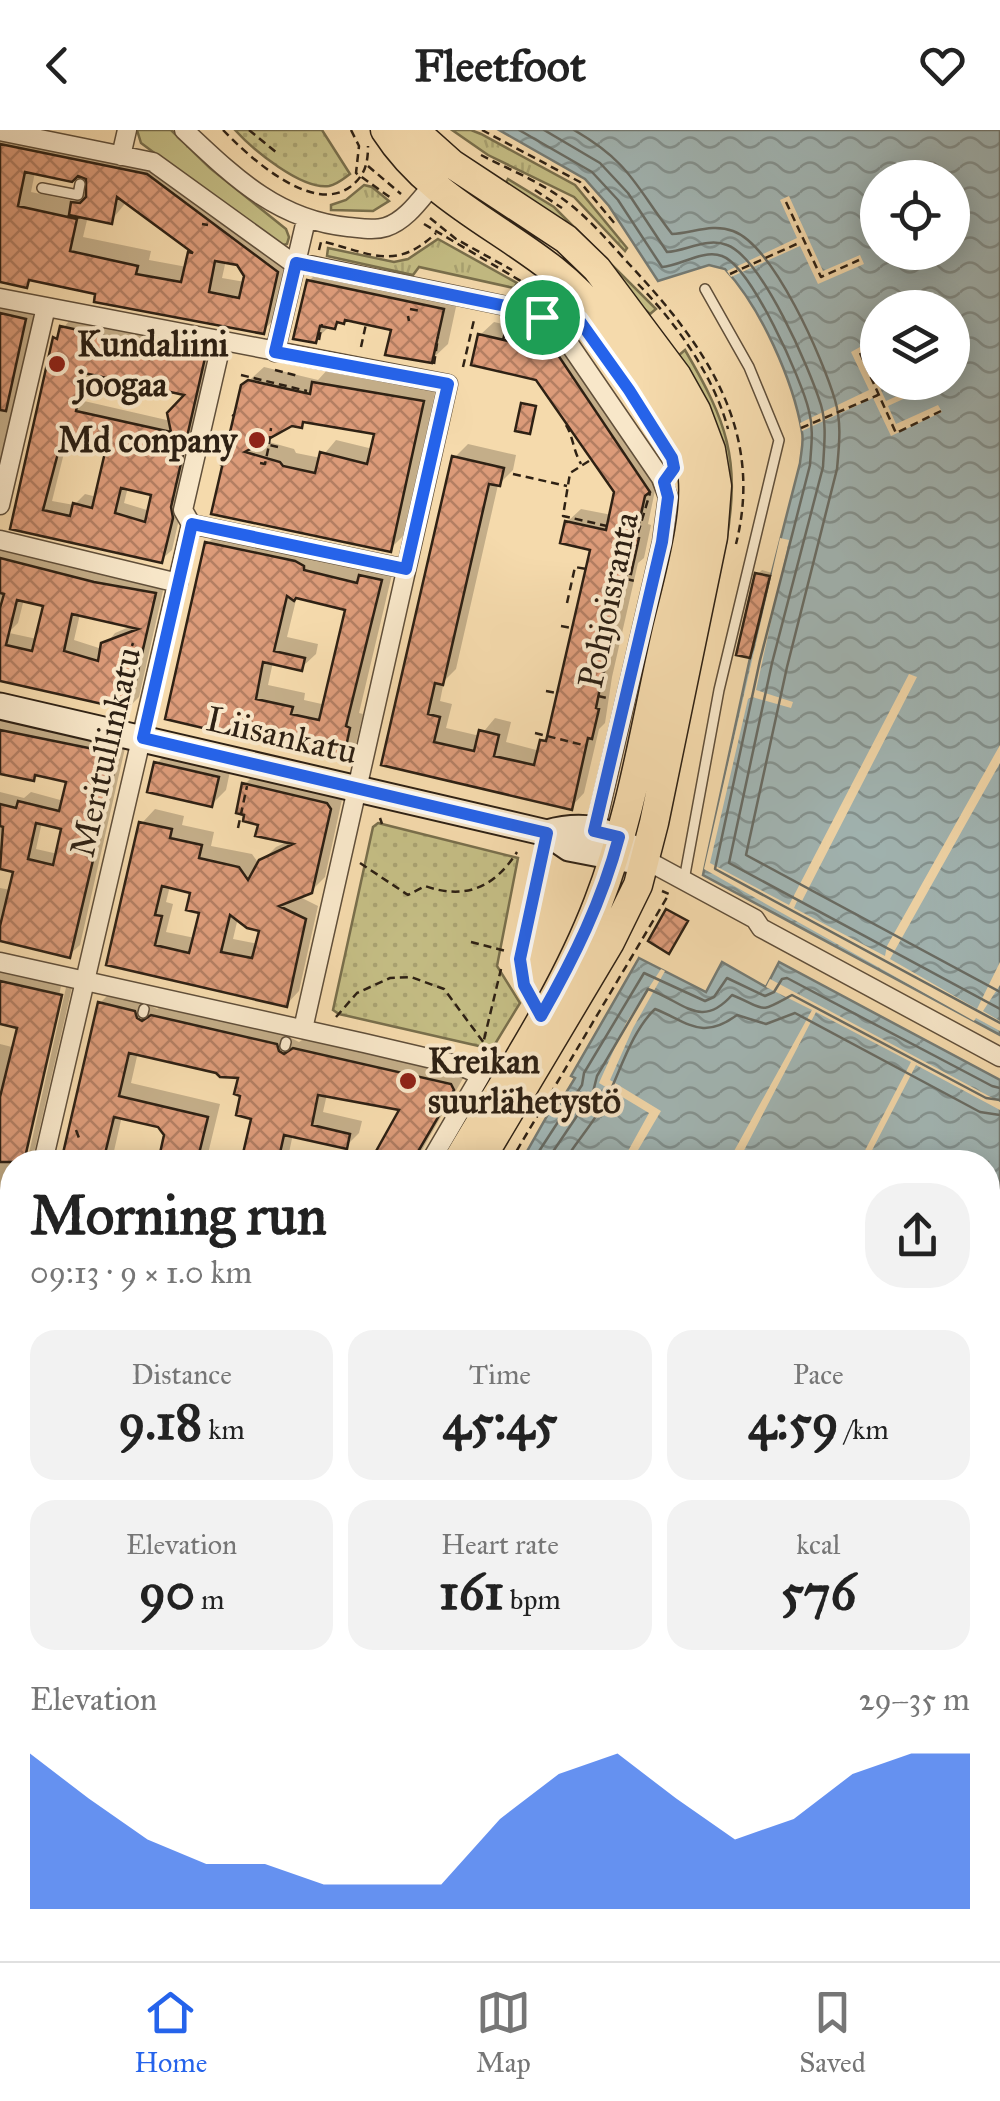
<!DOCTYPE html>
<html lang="en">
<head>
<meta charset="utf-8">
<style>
	:root { --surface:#fff; --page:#f2f2f2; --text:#222; --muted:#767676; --line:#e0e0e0; --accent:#2563eb }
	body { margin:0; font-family:"IM FELL Great Primer",serif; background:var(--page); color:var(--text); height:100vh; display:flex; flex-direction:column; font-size:38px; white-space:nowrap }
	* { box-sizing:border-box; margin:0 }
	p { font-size:32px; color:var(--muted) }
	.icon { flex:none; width:55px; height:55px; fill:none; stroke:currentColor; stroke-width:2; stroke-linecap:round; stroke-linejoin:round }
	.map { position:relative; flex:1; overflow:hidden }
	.drawer { position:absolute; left:0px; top:1020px; width:1000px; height:812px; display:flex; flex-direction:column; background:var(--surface); border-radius:40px 40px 0 0; box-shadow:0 5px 25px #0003 }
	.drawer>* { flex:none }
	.buttons { position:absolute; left:860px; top:30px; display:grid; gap:20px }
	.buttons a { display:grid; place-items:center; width:110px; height:110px; border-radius:50%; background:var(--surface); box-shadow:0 5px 25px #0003; font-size:50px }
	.pin { position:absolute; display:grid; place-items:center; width:85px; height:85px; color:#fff; margin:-42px; border:5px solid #fff; border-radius:50%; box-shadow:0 2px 10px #0007 }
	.round { display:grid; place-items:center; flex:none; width:105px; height:105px; border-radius:40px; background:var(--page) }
	.overview { display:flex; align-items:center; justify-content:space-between; height:170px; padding:0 30px }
	h1 { font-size:55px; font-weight:700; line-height:75px }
	.stats { display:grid; grid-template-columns:repeat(3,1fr); gap:15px; height:170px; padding:10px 30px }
	.stats div { display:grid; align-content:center; border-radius:25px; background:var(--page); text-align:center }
	.stats b { font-size:50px; font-weight:700 }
	.stats small { font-size:28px; font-weight:400 }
	.stats p { font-size:28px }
	.chart { height:280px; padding:20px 30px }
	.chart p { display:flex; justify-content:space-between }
	.chart svg { width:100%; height:180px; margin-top:10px; fill:var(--accent); opacity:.7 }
	header { display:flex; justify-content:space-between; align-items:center; height:130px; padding:0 30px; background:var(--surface); font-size:45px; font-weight:700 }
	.tabs { display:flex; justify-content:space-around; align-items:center; height:140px; border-top:2px solid var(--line); background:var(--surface); font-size:28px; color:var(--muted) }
	.tabs a { display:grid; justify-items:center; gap:5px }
	.tabs .on { color:var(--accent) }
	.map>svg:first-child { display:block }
</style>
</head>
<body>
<header><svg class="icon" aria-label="back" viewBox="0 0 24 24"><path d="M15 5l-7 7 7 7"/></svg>Fleetfoot<svg class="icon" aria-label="heart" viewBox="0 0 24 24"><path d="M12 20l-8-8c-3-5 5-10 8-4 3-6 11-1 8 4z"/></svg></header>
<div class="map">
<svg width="1000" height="1831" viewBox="0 0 1000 1831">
	<defs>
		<pattern id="grass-tufts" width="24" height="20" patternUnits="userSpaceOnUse" patternTransform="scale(2.5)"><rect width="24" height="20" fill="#c4bd84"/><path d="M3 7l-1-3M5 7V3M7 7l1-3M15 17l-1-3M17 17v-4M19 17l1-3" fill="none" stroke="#a9a271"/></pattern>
		<pattern id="park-dots" width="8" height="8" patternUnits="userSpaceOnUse" patternTransform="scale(2.5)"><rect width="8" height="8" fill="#c4bd84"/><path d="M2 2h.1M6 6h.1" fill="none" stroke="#a9a271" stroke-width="1.8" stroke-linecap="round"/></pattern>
		<pattern id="water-waves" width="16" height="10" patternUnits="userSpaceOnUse" patternTransform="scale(2.5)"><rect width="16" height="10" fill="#a2b7b6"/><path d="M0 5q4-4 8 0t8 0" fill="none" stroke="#849493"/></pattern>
		<pattern id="building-cross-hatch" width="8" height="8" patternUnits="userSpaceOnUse" patternTransform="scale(2.5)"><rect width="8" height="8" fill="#dc9b79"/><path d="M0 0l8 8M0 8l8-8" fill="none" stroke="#b37e62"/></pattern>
	</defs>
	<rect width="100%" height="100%" fill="#f5daac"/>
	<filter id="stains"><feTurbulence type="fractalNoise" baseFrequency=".002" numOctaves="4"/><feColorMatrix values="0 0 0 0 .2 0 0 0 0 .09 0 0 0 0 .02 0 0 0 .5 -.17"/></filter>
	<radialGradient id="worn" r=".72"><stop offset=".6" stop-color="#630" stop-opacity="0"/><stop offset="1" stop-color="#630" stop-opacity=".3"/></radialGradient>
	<path fill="url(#grass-tufts)" stroke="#796f4c" stroke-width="2.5" d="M137 0H171L210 38 286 99 289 107 287 114 280 116 141 13Z
		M452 0H471L481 4 575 55 627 118 625 121 574 67 488 25Z
		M508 49 554 77 656 179 650 184 504 56Z
		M364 55 372 57 389 71 373 81 331 80V75L346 70Z
		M438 109 517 153 514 158 419 137 413 145 327 126 328 118 394 132 408 129Z
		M685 220C727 292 741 329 726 413L719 410 711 290 679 225Z"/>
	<path fill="url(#park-dots)" stroke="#796f4c" stroke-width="2.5" d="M235 0H322L350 44C343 49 338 54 329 56 302 60 253 20 235 0Z
		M378 693 518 728 497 836 520 873 492 919 339 884 333 880 373 697Z"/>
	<path fill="url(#water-waves)" stroke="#747b75" stroke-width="2.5" fill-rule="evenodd" d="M499 0H1000V905L703 745 750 528 800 333C801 322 804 312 802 302 793 250 761 178 725 139L709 135 658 151 609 76 585 49ZM878 48H952V122H878ZM878 178H952V252H878Z
		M639 828 706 862 722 832 766 857 779 832 1000 950V1831H67L73 1820H988V1032H521L551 979 555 981 575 948 571 946Z"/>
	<path fill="#f5daac" d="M789 66 823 141 860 125 864 134 818 154 800 116 731 147 727 141 797 108 780 70Z
		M860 217 877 252 892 253 880 258 886 271 926 253H938L888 276 896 294 938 275 942 282 891 306 873 268 802 301 800 293 869 260 851 222Z
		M780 408 789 410 756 560 793 572 791 578 752 567 748 569 710 733 789 775 909 544 917 547 802 771 798 769 794 778 885 826 887 816 1000 615V633L890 829 977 879 1000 832V855L983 881 1000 891V901L976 888 974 891 704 739Z
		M661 839 665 841 633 898 610 950 661 981 631 1032H622L649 983 599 953 626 893Z
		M770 849 1000 972V980L916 935 866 1032H859L911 932 816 882 738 1032H728L812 880 766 857Z"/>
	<path fill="#0003" fill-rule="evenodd" d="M0 0 162 31 292 127 277 186 263 201 33 149 26 155 0 150ZM35 42 86 45 88 58 75 71 31 62ZM127 71 193 120 187 137 149 130 151 121 83 107 88 86 111 91ZM226 130 238 132 247 145 245 152 222 148Z
		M326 134 459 163 448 214 431 230 394 198 347 188 334 197 330 196 315 210 309 151Z
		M0 171 36 178 0 338Z
		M72 187 214 219 180 366 182 376 172 420 161 430 13 397 55 209ZM91 242 189 263 171 291 84 271ZM68 307 109 317 97 367 85 364 74 375 52 371ZM128 357 154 363 150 381 124 373Z
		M494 192 569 210 657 351 648 394 651 395 644 428 638 433 612 547 605 593 599 599 584 663 571 677 384 633 454 328 468 314 516 325 513 340 498 355 456 539 444 551 440 571 452 574 446 598 480 606 495 588 511 592 506 612 540 621 543 611 550 604 593 418 567 392 581 379 612 385 617 362 538 248 480 205Z
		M264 237 318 250 328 239 436 258 404 405 390 419 214 382 243 256ZM307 290 377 302 373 319 336 310 321 328 296 323 294 319 262 310 292 293 301 295Z
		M222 399 394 436 359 583 363 584 356 614 342 628 168 587 208 413ZM297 466 348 478 326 575 304 570 305 563 268 555 273 532 301 538 316 524 318 514 287 507Z
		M0 415 165 452 139 567 128 578 0 549V501L37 509 46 474 24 469 18 493 8 503 0 487ZM80 484 134 495 115 503 102 519 74 510Z
		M762 440 772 443 754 521 749 526 758 444Z
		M0 588 126 614 80 815 69 825 0 809V758L11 760 16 740 0 737V662L24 668 31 662 64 671 69 650 39 643 33 649 0 641ZM42 692 64 697 58 724 36 719Z
		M172 618 232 632 226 660 211 675 157 633Z
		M258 641 343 665 325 747 311 761 298 766 318 776 299 861 286 875 109 834 142 693 155 679 184 686 182 695 214 702 211 716 252 724 259 734 276 717 289 711 247 683 245 654ZM170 756 193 761 202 781 195 808 166 802 173 774 166 772ZM238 788 262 799 258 814 233 809Z
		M0 837 73 853 32 1032H27L67 853 62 852 22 1032H12L11 1086 0 1083V914L16 918 20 896 0 892Z
		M113 860 148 868 149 875 157 879 166 873 290 901 291 908 299 912 308 906 465 945 415 1032H372L403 979 327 964 323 982 362 991 359 1003 346 1016 293 1004 287 1032H244L254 987 243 964 241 946 138 922 131 953 220 974 206 1032H64L100 873ZM122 986 159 995 167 1004 159 1032 114 1021Z
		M0 1110 12 1113V1129L0 1182Z
		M12 1257V1291L5 1290Z
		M11 1313 12 1314V1496L0 1493V1324Z
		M0 1516 12 1518V1573L0 1571Z
		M0 1600 12 1603V1681L0 1674 10 1638 0 1636Z
		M0 1684 12 1687V1732L0 1745 6 1748 0 1759Z"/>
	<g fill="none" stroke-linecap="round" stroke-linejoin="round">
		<path stroke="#686c65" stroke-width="2.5" d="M519 0 592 42 618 70 662 137C680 136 703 119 722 126 751 136 802 250 809 281 814 300 811 317 810 335L760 530 715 739 1000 893
			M544 0 600 33 628 63 667 122C686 121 707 107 727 115 762 128 810 239 821 275 827 296 824 316 823 337L772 533 729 733 1000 879
			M574 0C631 33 635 56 672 104 693 103 712 93 733 101 774 116 823 229 835 270 842 294 839 316 837 339L787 537 746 725 1000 862
			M532 1032 582 955 584 943 644 843 705 871 714 867 727 848 765 866 774 862 782 849 787 848 992 956 1000 958
			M546 1032 593 962 597 946 648 859C684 872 701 900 732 865 769 880 757 884 792 865L986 968 1000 970
			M564 1032C577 1010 595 992 607 968 621 939 632 901 655 879 688 892 702 911 737 885L766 894 795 883 980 982 1000 985"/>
	</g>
	<path fill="url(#building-cross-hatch)" stroke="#2e2114" stroke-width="2.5" fill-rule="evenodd" d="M0 14 147 44 278 142 264 204 94 172 95 164 29 150 27 158 0 152ZM25 42 72 52 78 46 86 49V67L80 73 71 72 69 85 112 94 117 67 193 123 188 122 181 152 136 144 138 136 70 121 77 89 18 76ZM215 131 237 135 244 146 239 168 209 162Z
		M307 150 444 179 432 233 385 225 391 200 345 190 344 194 337 192 335 199 320 196 316 213 293 209Z
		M0 183 26 189 6 281 0 280Z
		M60 196 205 228 171 377 173 388 162 433 10 399 53 207 57 209ZM84 243 184 265 167 283 171 302 76 281ZM62 308 106 318 92 378 73 373 70 386 43 380ZM121 358 151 365 145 392 115 383Z
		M478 204 556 222 650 362 645 366 636 407 639 408 631 444 627 443 599 563 596 578 599 579 592 609 588 608 572 680 381 635 452 326 504 338 500 356 489 354 443 555 435 553 428 584 440 587 434 612 474 621 479 600 499 605 494 626 534 635 540 610 546 611 590 420 560 413 565 391 606 400 614 362 536 250 471 235Z
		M248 250 310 264 312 252 424 271 391 422 211 384 241 255ZM303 292 374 304 367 334 320 322 315 343 283 336 280 332 245 322 292 296 302 298Z
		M521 273 536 276 530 304 515 301Z
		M205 412 295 431 304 436V440L357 453 359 445 382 450 346 596 350 598 343 631 165 589ZM287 466 294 471 296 468 345 480 319 590 291 584 293 577 256 569 263 532 302 541 305 528 274 521Z
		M0 428 94 452 156 463 129 580 0 551V478L4 464 0 463ZM17 470 43 476 32 521 6 515ZM72 484 138 499 101 513 98 531 64 521Z
		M755 443 770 446 750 528 736 525Z
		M0 600 118 624 70 828 0 811V796L13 742 0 739 3 697 0 696V674L16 678 18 671 59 681 66 652 35 645 34 651 0 644ZM36 693 61 699 53 735 28 729Z
		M154 632 219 647 212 677 147 662Z
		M242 653 327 673 331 679 312 763 279 776 306 789 287 877 106 835 139 692 172 699 170 708 202 715 199 728 239 737 248 750 259 730 293 714 255 706 258 695 243 691 244 685 236 683ZM162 756 190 763 186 780 199 783 189 823 155 815 162 786 155 785ZM230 785 247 798 259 801 252 828 221 822Z
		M666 779 688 791 669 824 648 811Z
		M0 851 62 865 24 1032H0V967L17 898 0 894Z
		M98 872 135 881 137 888 142 891 151 885 277 914 279 921 284 924 293 918 451 954 454 960 412 1032H370L399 980 318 965 312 995 350 1004 347 1019 284 1005 278 1032H241L251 989 236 985 240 966 234 964 238 948 220 947 216 943 129 923 119 966 208 987 197 1032H158L164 1005 158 997 114 987 103 1032H61Z"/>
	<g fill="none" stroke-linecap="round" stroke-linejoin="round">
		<g stroke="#604f3a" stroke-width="12">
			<path id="lane" d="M42 58 78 65 80 54
				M684 750 719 560 779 310 749 237 705 159
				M143 883 144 879
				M540 883 524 855 520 829 546 706
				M285 916 286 912"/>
		</g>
		<g stroke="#604f3a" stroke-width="21">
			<path id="street" d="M184 0C233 46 277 90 348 97 360 98 374 101 386 97 408 90 423 65 437 50
				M0 1 153 32 290 131 516 178 542 187 559 199 661 348 668 367 662 412 595 701
				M121 26 127 0
				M0 168 448 254 303 899
				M275 222 306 90
				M0 375 46 177
				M191 394 406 439
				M0 410 178 453
				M646 730 755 789 761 798 1000 927
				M0 832 364 913 458 935 481 945 430 1032
				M43 1032 191 394 183 380 218 228
				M0 1108 12 1111
				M0 1220 12 1166
				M0 1310 12 1313
				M0 1515 12 1518
				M0 1787 12 1765"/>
		</g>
		<g stroke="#2e2114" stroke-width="29">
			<path id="secondary" d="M0 576 547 703 569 718 631 730
				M547 703C580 694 608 697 634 721"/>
		</g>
		<g stroke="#2e2114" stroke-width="31">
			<path id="primary" d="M385 0C441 87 542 109 601 188 634 232 678 281 691 336 701 378 677 457 667 500 646 590 632 686 598 773 563 864 506 948 457 1032
				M414 0 452 34 566 109 597 139 677 246 696 280 711 320 717 356 713 407 654 693 638 755 610 812 479 1032
				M0 1829 12 1808
				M24 1831 30 1820"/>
		</g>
		<path stroke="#2e2114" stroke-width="2.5" stroke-dasharray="8 5" stroke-linecap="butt" d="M223 0C249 27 312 85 350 57 365 46 368 33 368 16
			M249 0 277 23
			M351 0 359 16 356 43 391 68
			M482 0 580 52 616 95
			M481 25C508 39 538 51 563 69 588 87 608 111 629 134 704 214 765 299 736 414
			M368 36 401 64
			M535 60 562 78
			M786 72 821 147 859 130
			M430 88 456 109 512 140
			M202 94 208 95
			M424 94 531 157 540 166
			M319 120 321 112H325C372 124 396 141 436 103
			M730 144 801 112
			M638 154C676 193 714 246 728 299
			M410 179 420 181
			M408 186 409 191
			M319 210 322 194
			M503 210 507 195
			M361 217 366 194
			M537 218 544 208
			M860 223 896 303 941 281
			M434 234 438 207
			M463 237 474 190
			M275 240 298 246
			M241 245 307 261
			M232 285 234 286
			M566 295C573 306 573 320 581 334
			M801 298 878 265
			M269 314 271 298
			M589 331 570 343 563 386 607 396
			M260 333 265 334 269 315 278 317
			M220 334 223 335
			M513 344 567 356
			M638 403 650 363
			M626 449 635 451
			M567 473 575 437 586 439
			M561 496 572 498
			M612 507 621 509
			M132 516 133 513
			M546 561 557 563
			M598 566 607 568
			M535 603 587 616
			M380 688 382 694
			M238 698 247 656
			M360 733 408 765 425 756C465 770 494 758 517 722
			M471 812 506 821
			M336 887 357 863 390 848 411 847 444 859 484 913
			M481 922 501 839
			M76 1000 79 1008 83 1009
			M510 1032 669 764 662 761
			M8 1252 11 1253
			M54 1831 60 1820"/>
		<use href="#lane" stroke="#f8e7c9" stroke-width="9"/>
		<use href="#street" stroke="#f8e7c9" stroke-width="18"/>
		<use href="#secondary" stroke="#f8e7c9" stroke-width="25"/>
		<use href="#primary" stroke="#f5daac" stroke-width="28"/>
	</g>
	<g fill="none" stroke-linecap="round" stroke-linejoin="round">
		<g stroke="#fff" stroke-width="20">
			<path id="route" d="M296 133 516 178 542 187 551 180V173L565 178 579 190 629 260 672 328 674 338 664 352 668 367 662 412 594 701 619 707C602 771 574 828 541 886L524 855 520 829 547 703 143 608 192 394 406 439 448 254 275 222Z"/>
		</g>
		<use href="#route" stroke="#2563eb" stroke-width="12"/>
	</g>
	<g fill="#8f2418" stroke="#f8e7c9" stroke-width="4">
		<circle cx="57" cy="234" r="10"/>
		<circle cx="257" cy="310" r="10"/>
		<circle cx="408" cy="951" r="10"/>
	</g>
	<g text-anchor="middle" stroke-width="8" stroke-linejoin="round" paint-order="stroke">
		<g font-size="35" font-weight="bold" fill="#2e2114" stroke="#f8e7c9" text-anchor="start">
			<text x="77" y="226">Kundaliini<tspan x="77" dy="40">joogaa</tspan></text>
			<text x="237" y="322" text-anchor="end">Md conpany</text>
			<text x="428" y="943">Kreikan<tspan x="428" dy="40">suurlähetystö</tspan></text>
		</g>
		<g font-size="35" fill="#2e2114" stroke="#f8e7c9">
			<text transform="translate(608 470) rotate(-78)" y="12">Pohjoisranta</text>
			<text transform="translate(282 605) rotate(13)" y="12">Liisankatu</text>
			<text transform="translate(105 622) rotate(-77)" y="12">Meritullinkatu</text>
		</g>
	</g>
	<rect width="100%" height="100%" filter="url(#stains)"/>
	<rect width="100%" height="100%" fill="url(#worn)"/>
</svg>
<div class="buttons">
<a><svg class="icon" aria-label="locate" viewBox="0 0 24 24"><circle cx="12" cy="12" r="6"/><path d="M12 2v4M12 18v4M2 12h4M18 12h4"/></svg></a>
<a><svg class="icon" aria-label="layers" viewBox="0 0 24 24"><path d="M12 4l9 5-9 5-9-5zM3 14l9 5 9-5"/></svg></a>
</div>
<div class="pin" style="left:542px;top:187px;background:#1e9e55"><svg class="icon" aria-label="arrive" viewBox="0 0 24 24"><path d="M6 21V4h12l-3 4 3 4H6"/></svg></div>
<section class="drawer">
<div class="overview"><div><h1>Morning run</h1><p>09:13 · 9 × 1.0 km</p></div><a class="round"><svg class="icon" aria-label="share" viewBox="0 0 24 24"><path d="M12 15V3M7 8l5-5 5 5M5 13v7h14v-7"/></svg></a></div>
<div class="stats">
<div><p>Distance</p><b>9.18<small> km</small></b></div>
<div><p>Time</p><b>45:45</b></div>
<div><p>Pace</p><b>4:59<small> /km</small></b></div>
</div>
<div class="stats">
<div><p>Elevation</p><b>90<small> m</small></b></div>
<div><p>Heart rate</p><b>161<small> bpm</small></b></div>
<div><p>kcal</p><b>576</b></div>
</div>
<div class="chart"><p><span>Elevation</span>29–35 m</p>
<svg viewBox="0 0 160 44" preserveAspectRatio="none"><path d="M0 44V6L10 17L20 27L30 33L40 33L50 38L60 38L70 38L80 22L90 11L100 6L110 17L120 27L130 22L140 11L150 6L160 6V44z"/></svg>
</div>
</section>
</div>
<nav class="tabs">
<a class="on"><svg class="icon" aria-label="home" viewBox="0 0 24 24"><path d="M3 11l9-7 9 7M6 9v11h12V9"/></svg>Home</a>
<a><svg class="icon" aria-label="map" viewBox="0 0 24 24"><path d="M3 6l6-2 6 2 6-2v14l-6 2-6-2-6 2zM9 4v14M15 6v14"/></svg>Map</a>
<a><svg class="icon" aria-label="saved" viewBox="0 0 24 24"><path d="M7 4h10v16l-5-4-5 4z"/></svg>Saved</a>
</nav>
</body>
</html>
